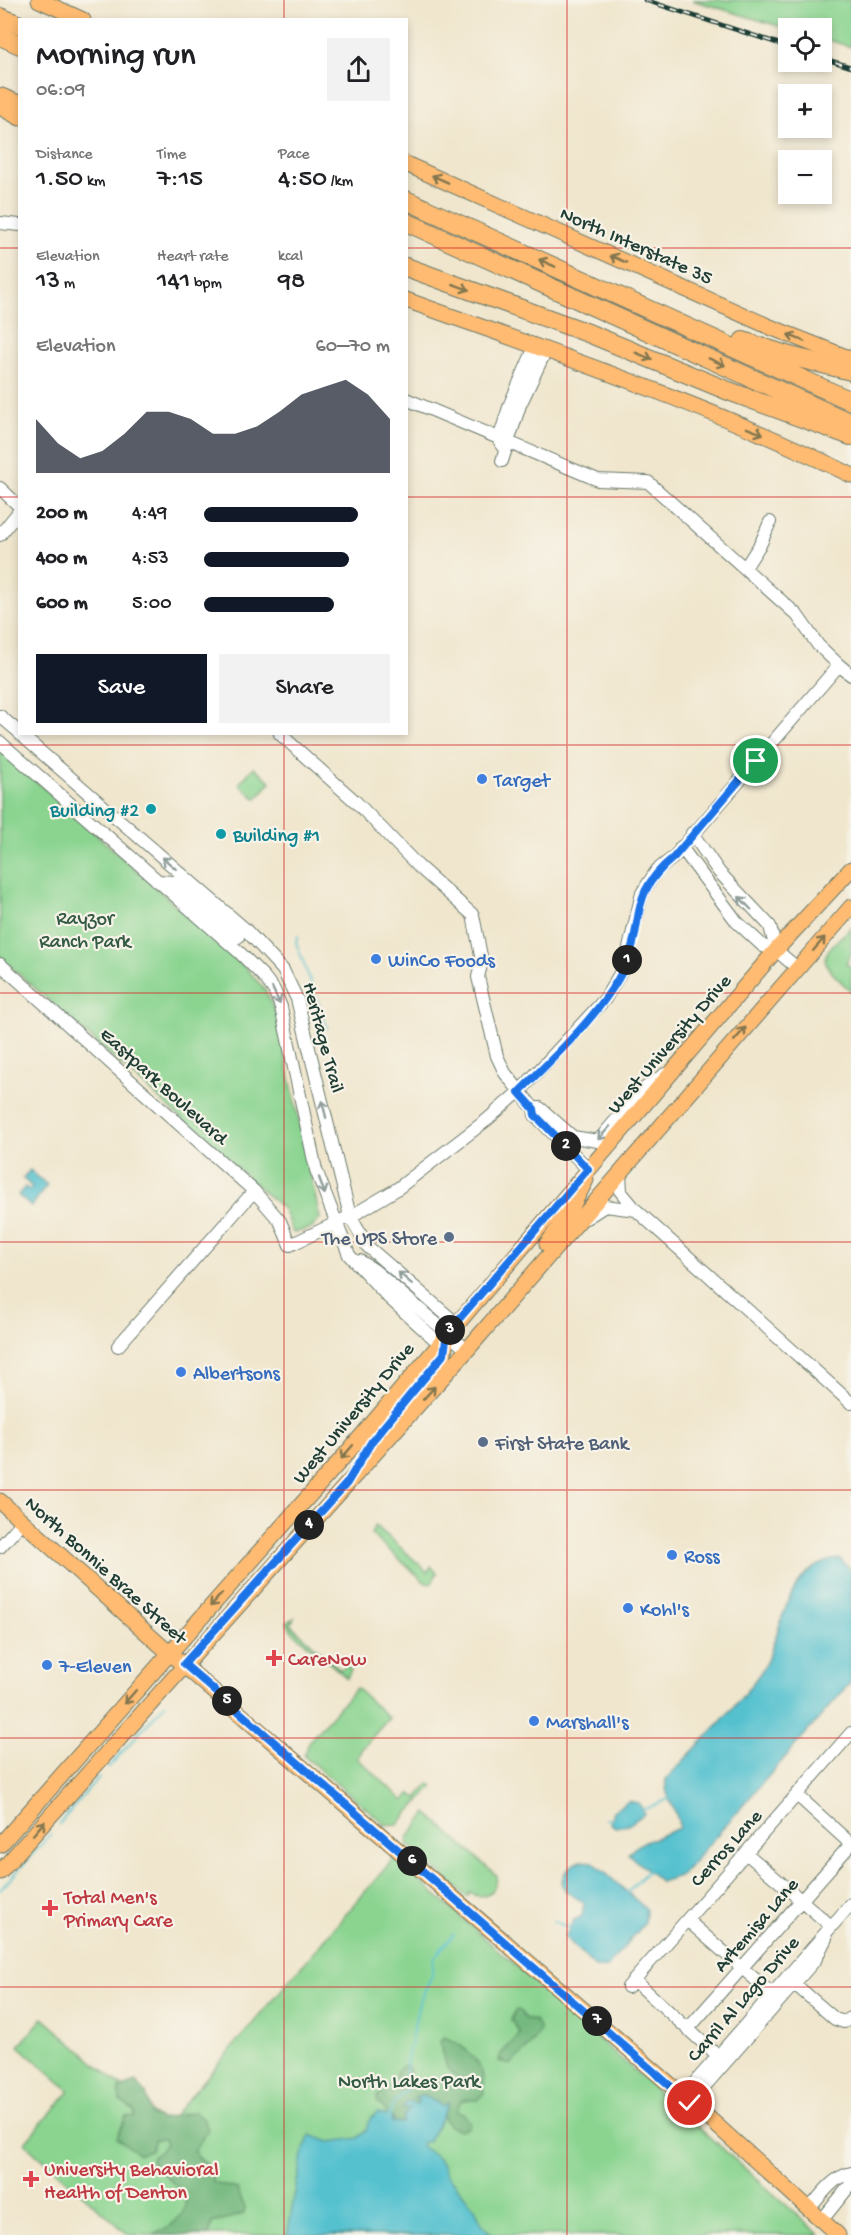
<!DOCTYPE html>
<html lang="en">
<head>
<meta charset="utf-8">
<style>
	:root { --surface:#fff; --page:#f2f2f2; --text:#202124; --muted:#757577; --accent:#111827 }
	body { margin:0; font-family:"Gochi Hand",sans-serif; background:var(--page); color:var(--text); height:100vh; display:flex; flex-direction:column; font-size:22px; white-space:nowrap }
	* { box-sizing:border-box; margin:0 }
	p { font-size:20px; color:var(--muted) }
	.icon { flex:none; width:33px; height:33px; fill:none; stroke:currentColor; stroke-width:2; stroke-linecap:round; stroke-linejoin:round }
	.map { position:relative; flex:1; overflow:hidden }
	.drawer { position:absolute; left:18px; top:18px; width:390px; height:717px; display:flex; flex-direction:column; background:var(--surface); border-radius:0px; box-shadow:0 3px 9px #0003 }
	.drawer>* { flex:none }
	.buttons { position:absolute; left:778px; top:18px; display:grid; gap:12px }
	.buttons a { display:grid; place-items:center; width:54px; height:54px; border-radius:0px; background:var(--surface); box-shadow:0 3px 9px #0003; font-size:30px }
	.pin { position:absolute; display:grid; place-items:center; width:51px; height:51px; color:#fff; margin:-26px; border:3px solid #fff; border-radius:50%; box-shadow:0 2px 6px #0007 }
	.km { position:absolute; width:30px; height:30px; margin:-15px; border-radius:50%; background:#222; color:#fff; font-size:16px; line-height:30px; text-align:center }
	.round { display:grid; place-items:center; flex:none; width:63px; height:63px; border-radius:0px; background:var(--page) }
	.overview { display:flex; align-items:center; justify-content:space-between; height:102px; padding:0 18px }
	h1 { font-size:33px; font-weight:600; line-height:45px }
	.figures { display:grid; grid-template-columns:repeat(3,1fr); gap:9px; height:102px; padding:6px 18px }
	.figures div { display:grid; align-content:center }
	.figures b { font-size:26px; font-weight:600 }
	.figures small { font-size:16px; font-weight:400 }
	.figures p { font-size:16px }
	.chart { height:168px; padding:12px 18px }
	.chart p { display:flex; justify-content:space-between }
	.chart svg { width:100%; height:108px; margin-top:6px; fill:var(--accent); opacity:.7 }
	.action { display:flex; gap:12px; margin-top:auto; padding:12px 18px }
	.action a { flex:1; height:69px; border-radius:0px; background:var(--accent); color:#fff; font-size:24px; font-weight:600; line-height:69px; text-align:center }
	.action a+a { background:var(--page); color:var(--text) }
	ul { padding:0 18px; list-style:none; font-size:20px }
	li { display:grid; grid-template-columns:96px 72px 1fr; align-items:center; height:45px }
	li i { height:15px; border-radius:8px; background:var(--accent) }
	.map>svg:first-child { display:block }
</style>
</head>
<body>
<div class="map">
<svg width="851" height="2235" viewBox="0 0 851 2235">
	<rect width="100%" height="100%" fill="#f7f3e8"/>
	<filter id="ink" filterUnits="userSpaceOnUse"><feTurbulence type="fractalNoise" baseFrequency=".0167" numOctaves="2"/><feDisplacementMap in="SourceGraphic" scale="12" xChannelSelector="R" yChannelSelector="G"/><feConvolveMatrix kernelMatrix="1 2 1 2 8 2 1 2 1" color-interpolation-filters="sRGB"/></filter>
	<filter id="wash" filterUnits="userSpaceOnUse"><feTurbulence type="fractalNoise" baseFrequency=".008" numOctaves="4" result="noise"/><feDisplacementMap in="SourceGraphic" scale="24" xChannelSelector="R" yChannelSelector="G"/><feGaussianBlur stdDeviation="1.35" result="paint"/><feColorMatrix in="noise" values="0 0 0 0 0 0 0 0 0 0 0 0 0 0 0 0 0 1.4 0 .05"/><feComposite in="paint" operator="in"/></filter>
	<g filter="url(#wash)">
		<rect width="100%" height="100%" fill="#f0e6cd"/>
		<path fill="#8ad490" stroke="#548862" stroke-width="1.5" d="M692 0H851V47L822 38V28L789 29Z
			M0 749 245 967 265 990 276 1014 320 1218 312 1228 293 1233 283 1209 0 957Z
			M254 767 271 782 256 799 239 784Z
			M851 928V954L846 963 851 967V991C817 960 816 958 851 928Z
			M375 1525 428 1572 431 1566 437 1573 432 1583H426L371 1534Z
			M294 1618 291 1625 341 1670 346 1665 351 1670 347 1678 291 1630 287 1623Z
			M356 1688 389 1718 360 1751 361 1753 357 1758 404 1801 411 1793 417 1798 429 1784 432 1785V1788L398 1824 386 1825 304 1756 308 1742Z
			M427 1813 497 1876C497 1891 483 1901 470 1893L467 1897 409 1845 407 1839Z
			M394 1858 820 2235H129L24 2143 70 2091 19 2046 43 2018 166 2125Z"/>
		<path fill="#6fb67a" stroke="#477a57" stroke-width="1.5" d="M519 2010 526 2019 535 2021 540 2030C536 2041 520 2057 510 2065L499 2061 501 2054 520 2034 511 2020 515 2011Z
			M444 2037C468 2047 487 2065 484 2093L477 2100H461L456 2112 463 2113 470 2122 469 2127 459 2130 450 2126 442 2117 448 2104 442 2106 430 2101 426 2095 415 2098 419 2101 416 2105 412 2101 405 2103 403 2109 410 2108 404 2115 402 2123 391 2122 393 2119 377 2101C378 2092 386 2084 396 2084V2072L406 2064 410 2071 408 2079 419 2086 441 2078 451 2086H468L447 2068 440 2041Z
			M136 2082 146 2093 151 2115 161 2119 194 2112 204 2120 208 2130 194 2151 196 2156 207 2164V2167H212L213 2183 237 2189 245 2208 244 2214 212 2223 209 2235H154C159 2231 166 2229 171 2225 206 2198 168 2183 151 2161L152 2157 161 2151 166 2143 164 2139 154 2140 151 2151 139 2154 117 2138 126 2116 135 2117 134 2111 120 2101 119 2089Z"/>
		<path fill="#55c1cf" stroke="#3a7f82" stroke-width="1.5" d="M30 1170 47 1185 31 1207 18 1195 25 1187 29 1190 32 1187 23 1178Z
			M840 1559 851 1570V1682L682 1875 661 1882 628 1854 638 1845 679 1828C679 1811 663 1796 666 1779 697 1746 732 1713 758 1676 785 1639 780 1564 840 1559Z
			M628 1801 639 1803 644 1814 628 1825 615 1827 610 1823 613 1811Z
			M581 1861 593 1862 646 1909 645 1923 607 1967 596 1968 565 1937 574 1920 582 1916 584 1903 566 1891 562 1885C562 1872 570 1865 581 1861Z
			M424 2095 442 2106 448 2103C445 2112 429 2137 429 2142H422L421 2146 438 2158 446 2174 475 2208 482 2225 493 2235H287L302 2155 310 2135 330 2142 358 2138 366 2131 369 2120 377 2112 392 2117 391 2122 402 2123 404 2115 410 2108 403 2109 405 2103 412 2101 416 2104 419 2101 415 2098Z"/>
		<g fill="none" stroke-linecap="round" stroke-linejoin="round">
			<path stroke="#55c1cf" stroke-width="2" d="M298 936 296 942 327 1028
				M108 1768 165 1704
				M640 1811 671 1798
				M605 1819H612
				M59 1824 99 1777
				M0 1890 51 1834
				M627 1893 649 1869
				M553 1921 570 1928
				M388 2120 393 2104 407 2090 406 2064 419 2003 432 1975 434 1958 454 1934"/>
		</g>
	</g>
	<g filter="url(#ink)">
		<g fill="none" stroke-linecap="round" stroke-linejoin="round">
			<g stroke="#68786a" stroke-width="14">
				<path id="minor" d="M0 223 20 225
					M406 399 598 480 648 482 797 615 818 645 839 665
					M502 446 499 439 510 404 535 347
					M502 461 520 405 546 350
					M0 488 20 507
					M0 535 20 510
					M745 568 761 543 770 522
					M0 716 20 733
					M20 734 245 929 283 970 297 999 350 1216 368 1247 449 1317
					M280 734 356 802 418 866 473 915 482 961 478 977 497 1056 505 1073 534 1109 535 1115 588 1169
					M0 742 239 952 264 977 274 990 281 1007 316 1170 349 1255 388 1297 439 1343
					M692 833 719 872 770 926 776 950
					M681 847 737 922 763 946 776 950 797 968
					M157 881 175 882 238 937
					M0 964 254 1191 280 1221 290 1245 355 1214 397 1189 488 1119 521 1090 605 999 625 965 642 893 657 870 674 857 839 665 851 675
					M534 1109 540 1108 573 1137 598 1141 641 1091 665 1074
					M620 1174 621 1192 636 1210 851 1403
					M586 1218 605 1206 636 1210
					M360 1261 374 1270 467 1350
					M118 1346 254 1191
					M0 1547 23 1521
					M797 1795 851 1844
					M746 1853 831 1926
					M687 1920 772 1994
					M634 1980 722 2060
					M790 1980 835 2019 844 2022 851 2018
					M628 1987 851 1733
					M688 2029 851 1844
					M683 2096 851 1904
					M690 2103 815 1960 826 1938
					M810 2208C822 2194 833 2177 851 2173
					M822 2220 851 2184"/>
			</g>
			<g stroke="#68786a" stroke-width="17">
				<path id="major" d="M39 0 83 20
					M0 107 20 118
					M406 164 770 327 851 359
					M406 300C556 354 709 405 851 475
					M547 1244 566 1218 586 1180
					M373 1440 444 1354 447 1334
					M0 1501 159 1644 702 2112 838 2235
					M0 1845 347 1453 776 950 851 869
					M0 1872 467 1350 851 907"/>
			</g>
			<g stroke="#68786a" stroke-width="20">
				<path id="highway" d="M0 17 20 25
					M0 36 20 45
					M0 97 20 105
					M406 200 851 401
					M406 222 851 423
					M406 267 588 333 726 390 851 436
					M743 341 790 356 851 371"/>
			</g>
			<use href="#minor" stroke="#fff" stroke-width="12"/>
			<use href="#major" stroke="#febb71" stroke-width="15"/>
			<use href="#highway" stroke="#febb71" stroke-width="18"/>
			<g stroke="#1f3d34" stroke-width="4.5">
				<path id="rail" d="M645 0 789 47
					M822 58 851 67"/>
			</g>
			<use href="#rail" stroke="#f7f3e8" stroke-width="2" stroke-dasharray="7" stroke-linecap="butt"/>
		</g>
		<defs><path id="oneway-shaft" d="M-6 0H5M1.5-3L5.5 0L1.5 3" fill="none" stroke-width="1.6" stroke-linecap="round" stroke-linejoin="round" transform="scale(1.5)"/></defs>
		<g stroke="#83764f">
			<use href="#oneway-shaft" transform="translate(440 179) rotate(-156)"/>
			<use href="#oneway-shaft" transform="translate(618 259) rotate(-156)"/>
			<use href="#oneway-shaft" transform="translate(547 263) rotate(-156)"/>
			<use href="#oneway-shaft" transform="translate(461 287) rotate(20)"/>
			<use href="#oneway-shaft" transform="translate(796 338) rotate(-157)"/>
			<use href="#oneway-shaft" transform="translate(644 356) rotate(22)"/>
			<use href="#oneway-shaft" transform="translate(717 362) rotate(24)"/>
			<use href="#oneway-shaft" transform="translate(755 431) rotate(21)"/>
			<use href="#oneway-shaft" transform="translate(819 944) rotate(-49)"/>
			<use href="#oneway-shaft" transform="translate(740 1034) rotate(-49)"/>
			<use href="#oneway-shaft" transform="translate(429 1393) rotate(-48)"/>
			<use href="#oneway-shaft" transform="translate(347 1452) rotate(131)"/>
			<use href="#oneway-shaft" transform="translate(216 1600) rotate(132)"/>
			<use href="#oneway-shaft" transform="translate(130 1697) rotate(131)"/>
			<use href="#oneway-shaft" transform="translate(39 1828) rotate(-49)"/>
		</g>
		<g stroke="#8f9e9a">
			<use href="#oneway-shaft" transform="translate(169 863) rotate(-139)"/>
			<use href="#oneway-shaft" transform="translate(745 903) rotate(-134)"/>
			<use href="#oneway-shaft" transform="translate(276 996) rotate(65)"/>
			<use href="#oneway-shaft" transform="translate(324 1109) rotate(-104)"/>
			<use href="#oneway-shaft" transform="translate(604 1133) rotate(132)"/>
			<use href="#oneway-shaft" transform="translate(322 1186) rotate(71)"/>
			<use href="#oneway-shaft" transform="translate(405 1278) rotate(-139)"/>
		</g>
	</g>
	<g fill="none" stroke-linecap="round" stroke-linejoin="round" filter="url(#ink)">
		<g stroke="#fff" stroke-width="12">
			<path id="route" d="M690 2103 184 1664 347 1483 372 1441 444 1354 447 1333 588 1169 535 1115 534 1109 519 1092C555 1056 603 1012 625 966 646 921 626 896 674 857L756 761"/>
		</g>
		<use href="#route" stroke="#1a73e8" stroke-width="8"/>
	</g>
	<path fill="none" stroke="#d62828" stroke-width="1.5" stroke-opacity="0.55" d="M284 0V20M567 0V2235M0 248H20M406 248H851M0 497H20M406 497H851M284 734V2235M0 745H851M0 993H851M0 1242H851M0 1490H851M0 1738H851M0 1987H851"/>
	<g fill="#3f7fe0" stroke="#f7f3e8" stroke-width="2">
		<circle cx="482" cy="779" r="6"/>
		<circle cx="376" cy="959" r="6"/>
		<circle cx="181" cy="1372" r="6"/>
		<circle cx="672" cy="1555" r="6"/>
		<circle cx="628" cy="1608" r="6"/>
		<circle cx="47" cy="1665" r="6"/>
		<circle cx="534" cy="1721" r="6"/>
	</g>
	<g fill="#0f9aa8" stroke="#f7f3e8" stroke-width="2">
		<circle cx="151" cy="809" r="6"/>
		<circle cx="221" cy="834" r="6"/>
	</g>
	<g fill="#5c6f8a" stroke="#f7f3e8" stroke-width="2">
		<circle cx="449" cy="1237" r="6"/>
		<circle cx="483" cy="1442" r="6"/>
	</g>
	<g fill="#e0444e" stroke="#f7f3e8" stroke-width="2">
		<path d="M271 1649h6v6h6v6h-6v6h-6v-6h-6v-6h6z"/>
		<path d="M47 1899h6v6h6v6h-6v6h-6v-6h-6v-6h6z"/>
		<path d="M28 2170h6v6h6v6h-6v6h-6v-6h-6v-6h6z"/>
	</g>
	<g text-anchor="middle" stroke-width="4.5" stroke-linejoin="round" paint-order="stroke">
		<g font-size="20" fill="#1f3d34" stroke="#f7f3e8">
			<text transform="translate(637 244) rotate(24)" y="7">North Interstate 35</text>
			<text transform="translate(325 1037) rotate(75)" y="7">Heritage Trail</text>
			<text transform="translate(668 1043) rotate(-49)" y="7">West University Drive</text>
			<text transform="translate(165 1085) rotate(42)" y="7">Eastpark Boulevard</text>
			<text transform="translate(352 1412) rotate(-50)" y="7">West University Drive</text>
			<text transform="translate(107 1569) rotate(42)" y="7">North Bonnie Brae Street</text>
			<text transform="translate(725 1847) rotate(-48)" y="7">Cerros Lane</text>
			<text transform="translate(755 1924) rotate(-49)" y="7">Artemisa Lane</text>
			<text transform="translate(742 1998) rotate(-49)" y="7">Carril Al Lago Drive</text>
		</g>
		<g font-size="20" fill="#366cbe" stroke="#f7f3e8" text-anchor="start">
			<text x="494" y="786">Target</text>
			<text x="388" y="966">WinCo Foods</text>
			<text x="193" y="1379">Albertsons</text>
			<text x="684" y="1562">Ross</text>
			<text x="640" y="1615">Kohl's</text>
			<text x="59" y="1672">7-Eleven</text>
			<text x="546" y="1728">Marshall's</text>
		</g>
		<g font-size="20" fill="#0d838f" stroke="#f7f3e8" text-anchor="end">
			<text x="139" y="816">Building #2</text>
			<text x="233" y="841" text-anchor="start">Building #1</text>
		</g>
		<g font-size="20" fill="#345b46" stroke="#f7f3e8">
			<text x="85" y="924">Rayzor<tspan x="85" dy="23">Ranch Park</tspan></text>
			<text x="409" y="2087">North Lakes Park</text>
		</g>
		<g font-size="20" fill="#4e5e75" stroke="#f7f3e8" text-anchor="end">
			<text x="437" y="1244">The UPS Store</text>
			<text x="495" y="1449" text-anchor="start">First State Bank</text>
		</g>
		<g font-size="20" fill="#be3a42" stroke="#f7f3e8" text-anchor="start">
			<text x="288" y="1665">CareNow</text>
			<text x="64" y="1903">Total Men's<tspan x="64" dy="23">Primary Care</tspan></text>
			<text x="44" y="2175">University Behavioral<tspan x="44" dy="23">Health of Denton</tspan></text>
		</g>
	</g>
</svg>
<div class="buttons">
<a><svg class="icon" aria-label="locate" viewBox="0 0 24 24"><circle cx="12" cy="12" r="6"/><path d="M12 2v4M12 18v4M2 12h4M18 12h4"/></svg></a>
<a>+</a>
<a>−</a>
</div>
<div class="pin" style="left:756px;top:761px;background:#1e9e55"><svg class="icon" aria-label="arrive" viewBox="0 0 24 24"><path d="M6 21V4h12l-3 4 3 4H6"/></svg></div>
<div class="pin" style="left:690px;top:2103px;background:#d93025"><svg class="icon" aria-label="check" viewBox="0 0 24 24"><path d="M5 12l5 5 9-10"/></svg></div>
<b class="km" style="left:627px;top:960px">1</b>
<b class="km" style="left:566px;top:1146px">2</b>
<b class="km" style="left:450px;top:1330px">3</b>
<b class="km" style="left:309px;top:1525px">4</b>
<b class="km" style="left:227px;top:1701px">5</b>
<b class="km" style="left:412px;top:1861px">6</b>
<b class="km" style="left:597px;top:2021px">7</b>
<section class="drawer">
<div class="overview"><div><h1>Morning run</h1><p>06:09</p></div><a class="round"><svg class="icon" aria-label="share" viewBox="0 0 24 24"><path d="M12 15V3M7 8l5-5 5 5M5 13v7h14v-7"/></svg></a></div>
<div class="figures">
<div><p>Distance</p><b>1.50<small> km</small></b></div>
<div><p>Time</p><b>7:15</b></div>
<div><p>Pace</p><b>4:50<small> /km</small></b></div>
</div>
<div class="figures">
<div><p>Elevation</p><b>13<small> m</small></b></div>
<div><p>Heart rate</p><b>141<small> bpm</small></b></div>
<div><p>kcal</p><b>98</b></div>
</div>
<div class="chart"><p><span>Elevation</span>60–70 m</p>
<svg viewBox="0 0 160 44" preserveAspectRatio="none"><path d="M0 44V22L10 32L20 38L30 35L40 28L50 19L60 19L70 22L80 28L90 28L100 25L110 19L120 12L130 9L140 6L150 12L160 22V44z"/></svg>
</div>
<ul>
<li><b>200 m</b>4:49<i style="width:83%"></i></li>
<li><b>400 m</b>4:53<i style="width:78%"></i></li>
<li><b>600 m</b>5:00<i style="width:70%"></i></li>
</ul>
<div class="action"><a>Save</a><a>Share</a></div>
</section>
</div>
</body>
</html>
